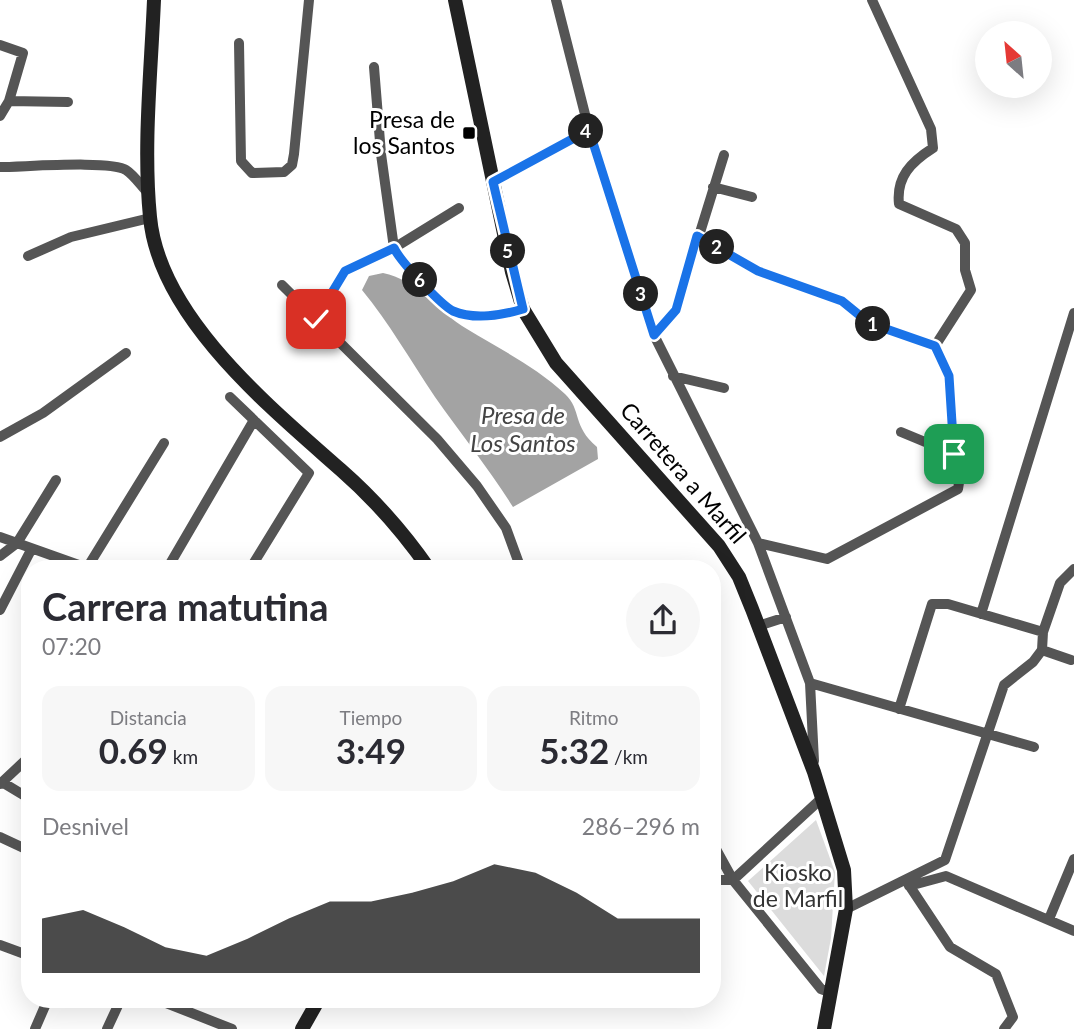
<!DOCTYPE html>
<html lang="es">
<head>
<meta charset="utf-8">
<style>
	:root { --surface:#fff; --page:#f7f7f7; --text:#2b2b33; --muted:#7c7c81; --accent:#000 }
	body { margin:0; font-family:Lato,sans-serif; background:var(--page); color:var(--text); height:100vh; display:flex; flex-direction:column; font-size:26px; white-space:nowrap }
	* { box-sizing:border-box; margin:0 }
	p { font-size:23px; color:var(--muted) }
	.icon { flex:none; width:38px; height:38px; fill:none; stroke:currentColor; stroke-width:2; stroke-linecap:round; stroke-linejoin:round }
	.map { position:relative; flex:1; overflow:hidden }
	.drawer { position:absolute; left:21px; top:560px; width:700px; height:448px; display:flex; flex-direction:column; background:var(--surface); border-radius:28px; box-shadow:0 7px 28px #0002 }
	.drawer>* { flex:none }
	.needle { width:46px; rotate:333deg }
	.fabs { position:absolute; left:975px; top:21px; display:grid; gap:14px }
	.fabs a { display:grid; place-items:center; width:77px; height:77px; border-radius:50%; background:var(--surface); box-shadow:0 7px 28px #0002; font-size:35px }
	.pin { position:absolute; display:grid; place-items:center; width:60px; height:60px; color:#fff; margin:-30px; border-radius:14px; box-shadow:0 4px 10px #0006 }
	.km { position:absolute; width:35px; height:35px; margin:-18px; border-radius:50%; background:#222; color:#fff; font-size:19px; line-height:35px; text-align:center }
	.round { display:grid; place-items:center; flex:none; width:74px; height:74px; border-radius:37px; background:var(--page) }
	.head { display:flex; align-items:center; justify-content:space-between; height:119px; padding:0 21px }
	h1 { font-size:38px; font-weight:700; line-height:52px }
	.figures { display:grid; grid-template-columns:repeat(3,1fr); gap:10px; height:119px; padding:7px 21px }
	.figures div { display:grid; align-content:center; border-radius:18px; background:var(--page); text-align:center }
	.figures b { font-size:35px; font-weight:700 }
	.figures small { font-size:19px; font-weight:400 }
	.figures p { font-size:19px }
	.chart { height:196px; padding:14px 21px }
	.chart p { display:flex; justify-content:space-between }
	.chart svg { width:100%; height:126px; margin-top:7px; fill:var(--accent); opacity:.7 }
	.map>svg:first-child { display:block }
</style>
</head>
<body>
<div class="map">
<svg width="1074" height="1029" viewBox="0 0 1074 1029">
	<rect width="100%" height="100%" fill="#fff"/>
	<path fill="#dcdcdc" d="M816 820 835 872 831 938 824 976 748 881Z"/>
	<path fill="#a3a3a3" d="M383 273C416 279 439 313 467 329 501 350 535 366 565 394 582 410 572 426 597 447L598 459 513 507C489 469 461 434 435 397 411 361 389 323 362 290L369 276Z"/>
	<g fill="none" stroke-linecap="round" stroke-linejoin="round">
		<path stroke="#555" stroke-width="10" d="M556 0 589 130 654 335 758 543 810 683 814 761
			M239 43 241 161 252 173 284 172 292 165 294 154 309 0
			M0 45 23 53 9 101 0 116
			M374 67 381 154 394 248C400 261 440 304 453 311 474 320 503 315 523 309
			M9 101 68 102
			M0 167C24 167 111 160 126 170 134 175 142 187 149 194
			M493 182 589 130
			M713 187 752 197
			M697 236 758 271 842 301 869 323 935 346
			M28 256 71 237 150 218
			M282 285 437 439 477 486 506 528 521 569
			M316 319 345 271 394 248 459 208
			M654 335 676 310 724 155
			M673 376 724 388
			M230 397 309 473 250 569
			M901 432 954 454
			M0 437 43 413 126 353
			M0 537 90 569
			M758 543 827 559 958 489 961 470 954 454 949 376 935 346 971 290 965 270V243L956 229 899 204C896 177 911 162 933 148L931 129 872 0
			M0 556 17 543 56 480
			M87 568 164 443
			M167 569 254 420
			M0 610 31 550
			M981 614 1074 313
			M758 626 786 617
			M1042 650 1071 660
			M810 683 1034 747
			M899 709 932 604H948L1043 632
			M2 782 30 799
			M0 784 30 756
			M0 837 30 851
			M712 842 733 880 821 989 829 992
			M712 880H733L822 798
			M907 882 950 947 996 974 1013 1017 1004 1029
			M909 886 946 876 1074 931
			M846 909 945 860 1004 685 1033 662 1042 650 1043 632 1060 583 1074 569
			M1049 919 1074 859
			M0 945 30 956
			M156 999 232 1029
			M35 1029 48 999
			M107 1029 121 999"/>
		<path stroke="#222" stroke-width="14" d="M154 0C151 72 143 146 150 217 159 317 271 408 341 470 374 499 404 533 429 569
			M455 0 512 272 523 309 556 363 719 546 739 577 752 609 814 772 844 870 846 909 824 1029
			M302 1029 319 999"/>
	</g>
	<g fill="none" stroke-linecap="round" stroke-linejoin="round">
		<g stroke="#fff" stroke-width="14">
			<path id="route" d="M316 319 345 271 394 248C400 261 440 304 453 311 474 320 503 315 523 309L493 182 589 130 654 335 676 310 697 236 758 271 842 301 869 323 935 346 949 376 954 454"/>
		</g>
		<use href="#route" stroke="#1a73e8" stroke-width="9"/>
	</g>
	<rect fill="#000" stroke="#fff" stroke-width="2.5" x="462" y="126" width="14" height="14" rx="3.5"/>
	<g text-anchor="middle" stroke-width="6" stroke-linejoin="round" paint-order="stroke">
		<g font-size="23" fill="#000" stroke="#fff" text-anchor="end">
			<text x="455" y="128">Presa de<tspan x="455" dy="26">los Santos</tspan></text>
		</g>
		<g font-size="23" fill="#000" stroke="#fff">
			<text transform="translate(683 473) rotate(49)" y="8">Carretera a Marfil</text>
		</g>
		<g font-size="23" fill="#333" stroke="#fff">
			<text x="798" y="881">Kiosko<tspan x="798" dy="26">de Marfil</tspan></text>
		</g>
		<g font-size="24" font-style="italic" fill="#444" stroke="#fff">
			<text x="523" y="424">Presa de<tspan x="523" dy="28">Los Santos</tspan></text>
		</g>
	</g>
</svg>
<div class="fabs">
<a><svg class="needle" viewBox="-14 -14 28 28"><path d="M0-13l5 13h-10z" fill="#e53935"/><path d="M0 13l5-13h-10z" fill="#7c7c81"/></svg></a>
</div>
<div class="pin" style="left:954px;top:454px;background:#1e9e55"><svg class="icon" aria-label="arrive" viewBox="0 0 24 24"><path d="M6 21V4h12l-3 4 3 4H6"/></svg></div>
<div class="pin" style="left:316px;top:319px;background:#d93025"><svg class="icon" aria-label="check" viewBox="0 0 24 24"><path d="M5 12l5 5 9-10"/></svg></div>
<b class="km" style="left:873px;top:324px">1</b>
<b class="km" style="left:717px;top:247px">2</b>
<b class="km" style="left:641px;top:294px">3</b>
<b class="km" style="left:586px;top:131px">4</b>
<b class="km" style="left:508px;top:251px">5</b>
<b class="km" style="left:420px;top:280px">6</b>
<section class="drawer">
<div class="head"><div><h1>Carrera matutina</h1><p>07:20</p></div><a class="round"><svg class="icon" aria-label="share" viewBox="0 0 24 24"><path d="M12 15V3M7 8l5-5 5 5M5 13v7h14v-7"/></svg></a></div>
<div class="figures">
<div><p>Distancia</p><b>0.69<small> km</small></b></div>
<div><p>Tiempo</p><b>3:49</b></div>
<div><p>Ritmo</p><b>5:32<small> /km</small></b></div>
</div>
<div class="chart"><p><span>Desnivel</span>286–296 m</p>
<svg viewBox="0 0 160 44" preserveAspectRatio="none"><path d="M0 44V25L10 22L20 28L30 35L40 38L50 32L60 25L70 19L80 19L90 16L100 12L110 6L120 9L130 16L140 25L150 25L160 25V44z"/></svg>
</div>
</section>
</div>
</body>
</html>
